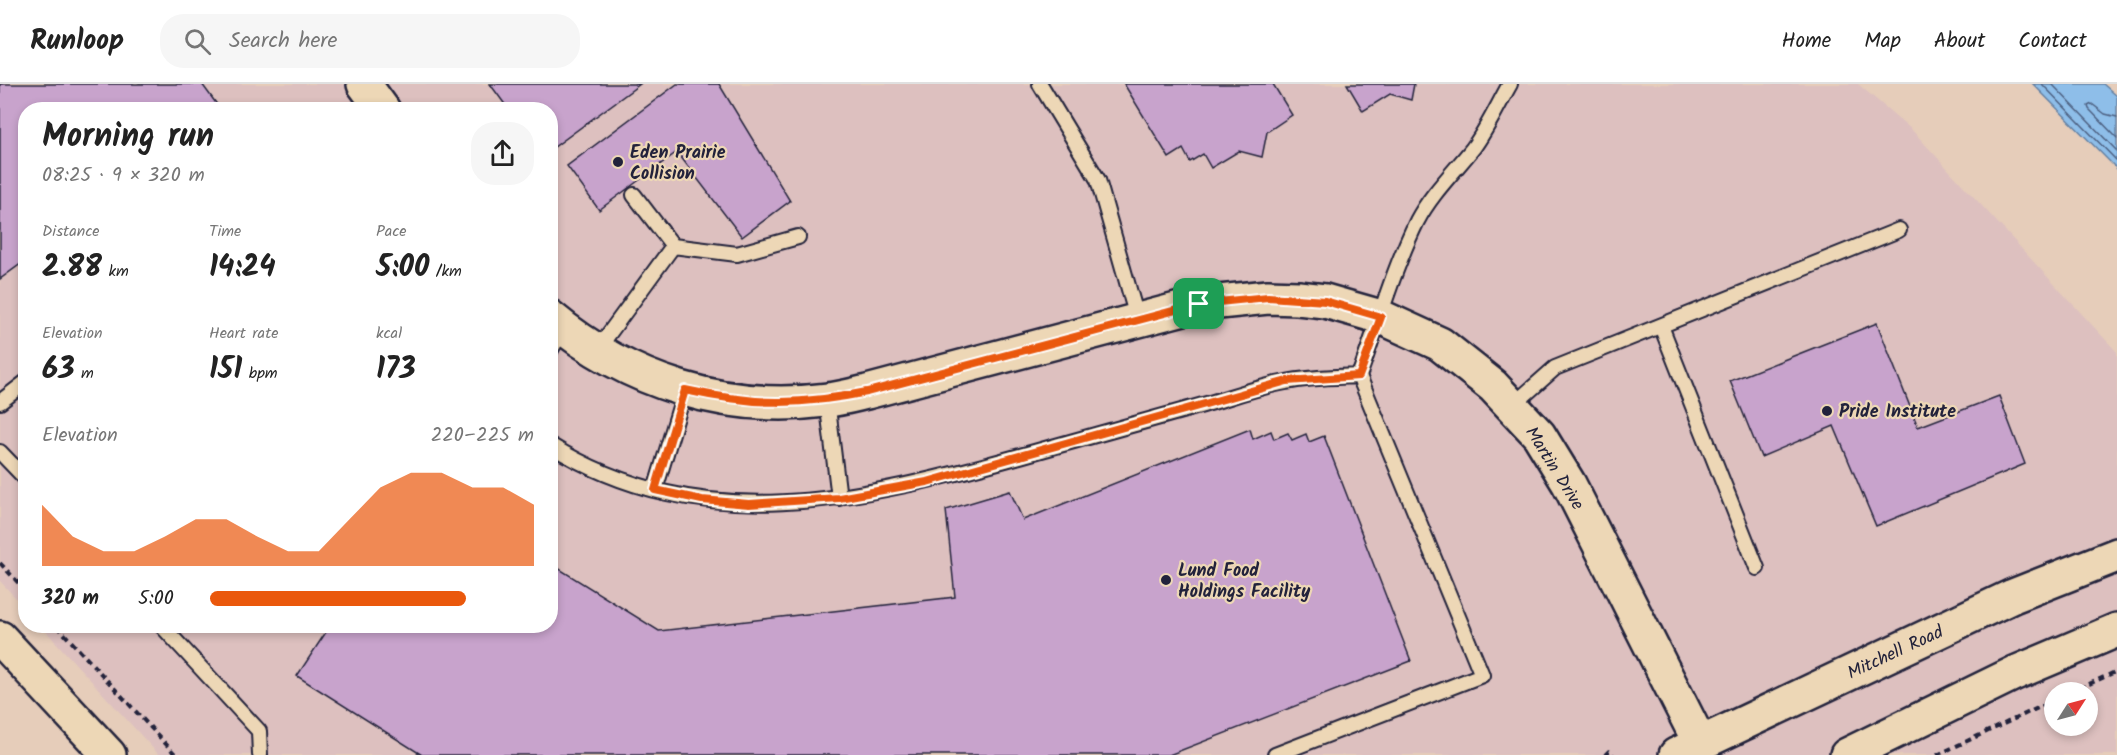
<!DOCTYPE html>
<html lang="en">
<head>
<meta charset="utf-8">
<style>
	:root { --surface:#fff; --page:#f6f6f6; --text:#222; --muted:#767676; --line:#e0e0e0; --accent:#ea580c }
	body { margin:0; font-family:Kalam,sans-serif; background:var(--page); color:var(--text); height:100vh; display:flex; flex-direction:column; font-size:22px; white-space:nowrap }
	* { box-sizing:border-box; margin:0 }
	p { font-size:20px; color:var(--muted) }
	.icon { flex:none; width:33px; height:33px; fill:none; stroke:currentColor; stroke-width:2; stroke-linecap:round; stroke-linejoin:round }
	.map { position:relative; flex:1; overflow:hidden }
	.side { position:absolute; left:18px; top:18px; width:540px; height:531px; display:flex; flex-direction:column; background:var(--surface); border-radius:24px; box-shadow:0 3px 9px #0003 }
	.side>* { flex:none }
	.needle { width:39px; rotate:54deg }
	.tools { position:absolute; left:2044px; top:598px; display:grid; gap:12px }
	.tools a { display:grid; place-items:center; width:54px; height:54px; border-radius:50%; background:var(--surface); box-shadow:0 3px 9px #0003; font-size:30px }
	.pin { position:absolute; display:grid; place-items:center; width:51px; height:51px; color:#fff; margin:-26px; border-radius:12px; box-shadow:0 3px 9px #0006 }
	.round { display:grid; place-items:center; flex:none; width:63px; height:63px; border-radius:24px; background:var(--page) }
	.overview { display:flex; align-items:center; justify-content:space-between; height:102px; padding:0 24px }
	h1 { font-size:33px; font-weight:600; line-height:45px }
	.stats { display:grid; grid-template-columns:repeat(3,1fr); gap:9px; height:102px; padding:6px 24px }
	.stats div { display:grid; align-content:center }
	.stats b { font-size:30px; font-weight:600 }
	.stats small { font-size:16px; font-weight:400 }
	.stats p { font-size:16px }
	.chart { height:168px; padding:12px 24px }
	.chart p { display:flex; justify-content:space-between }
	.chart svg { width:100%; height:108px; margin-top:6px; fill:var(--accent); opacity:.7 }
	ul { padding:0 24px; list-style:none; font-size:20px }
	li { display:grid; grid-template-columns:96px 72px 1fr; align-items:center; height:45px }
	li i { height:15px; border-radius:8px; background:var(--accent) }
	header { display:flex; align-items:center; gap:36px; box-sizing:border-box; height:84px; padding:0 30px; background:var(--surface); border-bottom:2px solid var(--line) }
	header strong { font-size:28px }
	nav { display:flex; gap:33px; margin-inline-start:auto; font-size:21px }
	.search { width:420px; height:54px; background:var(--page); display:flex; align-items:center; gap:15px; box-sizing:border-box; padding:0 21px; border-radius:24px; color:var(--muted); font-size:22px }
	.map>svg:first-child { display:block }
</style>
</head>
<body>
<header>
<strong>Runloop</strong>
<div class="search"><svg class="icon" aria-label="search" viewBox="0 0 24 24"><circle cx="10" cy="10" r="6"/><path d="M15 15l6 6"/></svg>Search here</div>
<nav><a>Home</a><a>Map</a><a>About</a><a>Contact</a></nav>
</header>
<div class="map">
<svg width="2117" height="671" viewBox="0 0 2117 671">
	<rect width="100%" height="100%" fill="#e6cdba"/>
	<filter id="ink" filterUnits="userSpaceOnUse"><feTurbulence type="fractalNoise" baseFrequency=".0167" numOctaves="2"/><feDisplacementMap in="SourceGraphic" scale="12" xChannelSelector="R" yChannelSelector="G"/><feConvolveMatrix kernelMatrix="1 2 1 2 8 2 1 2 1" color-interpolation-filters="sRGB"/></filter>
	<g filter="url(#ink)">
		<path fill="#ddc0bf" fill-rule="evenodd" d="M0 0H1858L1911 45 2117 268V671H159L41 542H550V26H26L25 524 0 497ZM2055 609H2088V642H2055Z"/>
		<path fill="#8ebee9" stroke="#6380a3" stroke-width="1.5" d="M2033 0H2103L2117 12V85Z"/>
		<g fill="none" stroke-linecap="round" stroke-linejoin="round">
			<path stroke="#4d6081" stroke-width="1.5" d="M2042 0 2117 77
				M2052 0 2117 67
				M2117 33 2105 30 2092 20 2088 22 2089 25 2117 54"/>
		</g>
		<path fill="#c8a3cc" stroke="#22223b" stroke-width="1.5" d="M0 0H202L221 26H26V176L0 195Z
			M490 0H640L550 66V26H509Z
			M677 0H719L790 117 742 153 677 68 599 126 567 82Z
			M1124 0H1273L1292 31 1267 48 1262 73 1239 67 1211 84 1203 70 1190 78 1183 65 1169 74Z
			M1347 0H1414L1411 16 1390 10 1363 27Z
			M1877 239 1918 343 1999 312 2025 380 1876 442 1834 342 1761 373 1730 297Z
			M1250 345 1253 355 1271 347 1274 355 1288 349 1292 356 1306 350 1309 358 1324 352 1411 577 1169 671H422L297 592 330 542H550V479L659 547 955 513 946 426 1010 407 1023 436Z"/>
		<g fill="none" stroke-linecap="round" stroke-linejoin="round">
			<g stroke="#22223b" stroke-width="18">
				<path id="lane" d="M1040 0 1098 96 1138 237
					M634 111 673 162
					M1661 242 1757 484
					M597 266 673 162 737 170 798 153
					M550 267 564 244
					M827 316 839 414
					M0 318 26 298
					M1512 322 1555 284 1899 146
					M550 361C701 455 861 416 1020 372 1081 355 1142 338 1203 321 1231 313 1258 303 1286 298 1309 293 1335 293 1359 292
					M0 368 26 395
					M655 406 685 306
					M162 542 259 647 260 671
					M1275 671 1482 591 1359 292C1378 240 1393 186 1417 137 1431 110 1454 88 1473 64 1487 45 1498 21 1510 0"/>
			</g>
			<g stroke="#22223b" stroke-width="38">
				<path id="secondary" d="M364 0 383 26
					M550 233C628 298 725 329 827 316 840 315 854 311 867 308L1199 220 1268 213 1298 214 1325 217 1381 233 1440 260 1493 302 1539 351 1569 400 1700 659
					M1676 671 2013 512 2117 471
					M1847 671 2015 589 2117 546"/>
			</g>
			<g stroke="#22223b" stroke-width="38">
				<path id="highway" d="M0 554 109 671"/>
			</g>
			<path stroke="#22223b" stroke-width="4" stroke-dasharray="6 4.5" stroke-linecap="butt" d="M0 479 26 507
				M57 542 176 671
				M2070 609 2117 587
				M1605 671 1609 667 1613 671
				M1937 671 2055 616"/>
			<use href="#lane" stroke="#edd7b6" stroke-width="14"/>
			<use href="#secondary" stroke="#edd7b6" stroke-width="33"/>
			<use href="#highway" stroke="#edd7b6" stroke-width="33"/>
		</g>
	</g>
	<g fill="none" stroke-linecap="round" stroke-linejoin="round" filter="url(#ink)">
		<g stroke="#fff" stroke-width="12">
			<path id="route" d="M1268 213 1325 217 1381 233 1359 292 1287 297 927 398 839 414 749 420 702 416 655 406 685 306C753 321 799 322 867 308L1199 220Z"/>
		</g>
		<use href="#route" stroke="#ea580c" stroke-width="8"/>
	</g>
	<g fill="#22223b" stroke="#edd7b6" stroke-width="2">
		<circle cx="618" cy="78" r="6"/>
		<circle cx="1827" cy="327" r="6"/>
		<circle cx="1166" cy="496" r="6"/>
	</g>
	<g text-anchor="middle" stroke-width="4.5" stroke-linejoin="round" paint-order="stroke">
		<g font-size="18" font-weight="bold" fill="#22223b" stroke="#edd7b6" text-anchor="start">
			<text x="630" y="74">Eden Prairie<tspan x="630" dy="21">Collision</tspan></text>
			<text x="1839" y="333">Pride Institute</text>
			<text x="1178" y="492">Lund Food<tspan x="1178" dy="21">Holdings Facility</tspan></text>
		</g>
		<g font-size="18" fill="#22223b" stroke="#edd7b6">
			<text transform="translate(1555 384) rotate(58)" y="6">Martin Drive</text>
			<text transform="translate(1895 568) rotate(-25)" y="6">Mitchell Road</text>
		</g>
	</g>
</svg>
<div class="tools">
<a><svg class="needle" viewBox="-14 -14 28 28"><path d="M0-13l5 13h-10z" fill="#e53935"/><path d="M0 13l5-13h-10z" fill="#767676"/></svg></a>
</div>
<div class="pin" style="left:1199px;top:220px;background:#1e9e55"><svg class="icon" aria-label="arrive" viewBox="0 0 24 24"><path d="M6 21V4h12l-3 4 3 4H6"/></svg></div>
<section class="side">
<div class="overview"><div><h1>Morning run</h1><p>08:25 · 9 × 320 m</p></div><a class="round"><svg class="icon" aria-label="share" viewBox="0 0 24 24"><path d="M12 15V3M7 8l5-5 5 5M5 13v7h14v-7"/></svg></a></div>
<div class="stats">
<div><p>Distance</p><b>2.88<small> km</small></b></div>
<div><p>Time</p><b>14:24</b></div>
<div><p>Pace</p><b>5:00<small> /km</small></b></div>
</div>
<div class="stats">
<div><p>Elevation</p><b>63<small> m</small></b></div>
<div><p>Heart rate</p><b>151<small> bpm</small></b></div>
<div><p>kcal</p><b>173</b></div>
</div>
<div class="chart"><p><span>Elevation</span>220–225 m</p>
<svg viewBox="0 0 160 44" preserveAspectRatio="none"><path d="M0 44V19L10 32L20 38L30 38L40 32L50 25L60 25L70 32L80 38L90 38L100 25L110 12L120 6L130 6L140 12L150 12L160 19V44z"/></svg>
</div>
<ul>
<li><b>320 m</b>5:00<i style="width:79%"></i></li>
</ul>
</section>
</div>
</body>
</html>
